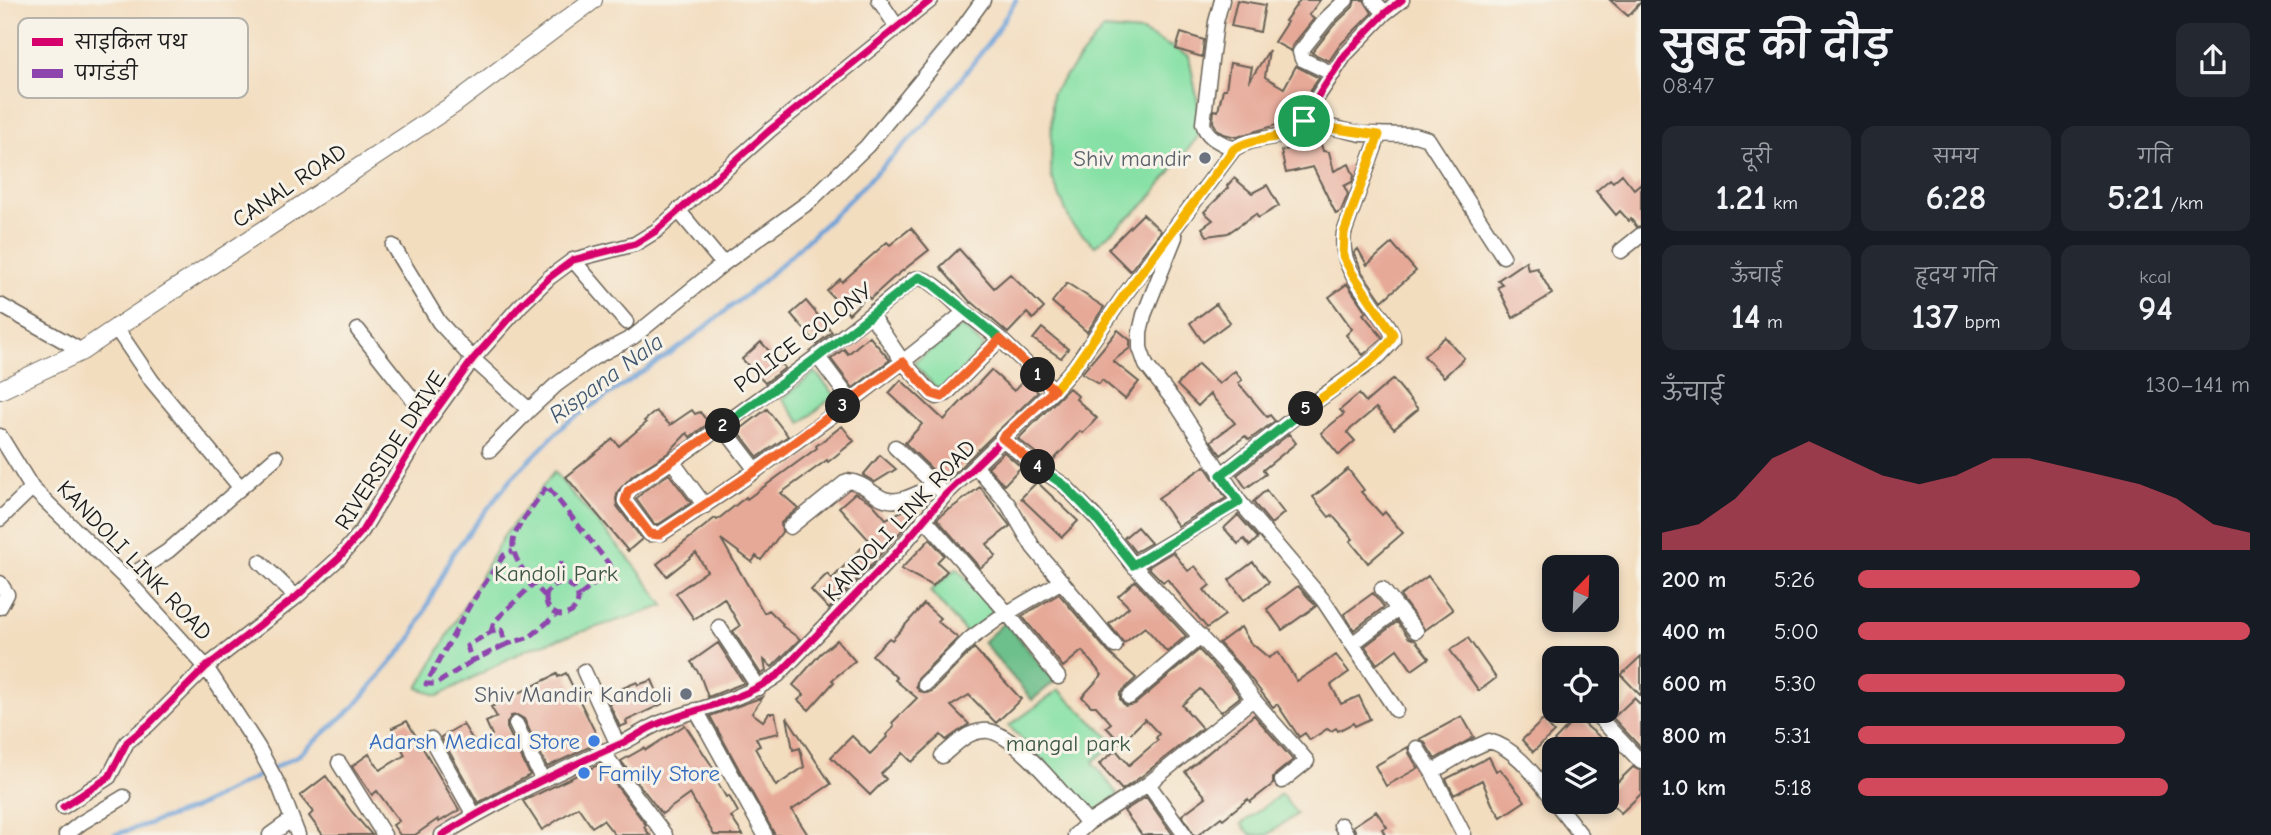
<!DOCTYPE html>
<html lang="hi">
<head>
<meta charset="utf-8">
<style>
	:root { --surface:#171b24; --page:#242831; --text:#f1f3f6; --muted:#9ea1a6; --accent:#d1495b }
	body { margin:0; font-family:"Comic Neue","Playpen Sans Deva",sans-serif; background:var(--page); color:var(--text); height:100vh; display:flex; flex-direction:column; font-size:26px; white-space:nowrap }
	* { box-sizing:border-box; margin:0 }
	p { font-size:23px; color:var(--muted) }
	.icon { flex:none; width:38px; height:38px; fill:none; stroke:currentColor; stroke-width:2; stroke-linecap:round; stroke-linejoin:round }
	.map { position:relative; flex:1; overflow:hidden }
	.details { display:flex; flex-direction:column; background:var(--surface); width:630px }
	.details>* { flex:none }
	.needle { width:46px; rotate:23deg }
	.fabs { position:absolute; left:1542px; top:555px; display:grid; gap:14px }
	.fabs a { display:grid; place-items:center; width:77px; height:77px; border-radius:14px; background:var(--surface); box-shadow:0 4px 10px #0003; font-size:35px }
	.pin { position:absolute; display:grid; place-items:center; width:60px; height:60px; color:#fff; margin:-30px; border:4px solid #fff; border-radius:50%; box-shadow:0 2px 7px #0007 }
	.km { position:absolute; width:35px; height:35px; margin:-18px; border-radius:50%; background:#222; color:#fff; font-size:19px; line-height:35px; text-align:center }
	.round { display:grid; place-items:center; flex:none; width:74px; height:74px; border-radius:14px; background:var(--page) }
	.summary { display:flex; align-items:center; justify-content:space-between; height:119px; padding:0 21px }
	h1 { font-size:38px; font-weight:600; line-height:52px }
	.figures { display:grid; grid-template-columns:repeat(3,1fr); gap:10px; height:119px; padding:7px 21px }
	.figures div { display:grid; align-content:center; border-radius:14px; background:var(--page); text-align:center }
	.figures b { font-size:35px; font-weight:600 }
	.figures small { font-size:19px; font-weight:400 }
	.figures p { font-size:19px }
	.chart { height:196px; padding:14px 21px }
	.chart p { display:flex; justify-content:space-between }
	.chart svg { width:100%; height:126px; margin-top:7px; fill:var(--accent); opacity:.7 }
	ul { padding:0 21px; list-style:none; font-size:23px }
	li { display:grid; grid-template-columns:112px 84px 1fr; align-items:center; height:52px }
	li i { height:18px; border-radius:9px; background:var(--accent) }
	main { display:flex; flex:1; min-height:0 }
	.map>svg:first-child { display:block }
</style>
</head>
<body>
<main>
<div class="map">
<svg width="1641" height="835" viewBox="0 0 1641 835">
	<rect width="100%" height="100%" fill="#f7f3e8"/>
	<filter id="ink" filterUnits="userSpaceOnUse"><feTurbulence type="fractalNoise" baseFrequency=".0143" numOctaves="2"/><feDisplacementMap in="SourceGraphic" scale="14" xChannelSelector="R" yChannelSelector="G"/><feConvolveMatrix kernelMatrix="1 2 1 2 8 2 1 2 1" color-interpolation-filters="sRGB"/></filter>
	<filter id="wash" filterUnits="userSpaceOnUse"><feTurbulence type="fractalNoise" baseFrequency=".00686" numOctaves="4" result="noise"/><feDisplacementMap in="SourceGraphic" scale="28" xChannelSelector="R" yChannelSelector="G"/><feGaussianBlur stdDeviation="1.57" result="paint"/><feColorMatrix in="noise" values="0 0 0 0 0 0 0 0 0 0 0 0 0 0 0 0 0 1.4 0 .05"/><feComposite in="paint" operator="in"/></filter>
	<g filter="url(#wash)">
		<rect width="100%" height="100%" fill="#f3ddbf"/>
		<path fill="#87e1a6" stroke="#527e61" stroke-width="2" d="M1103 29 1142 32 1189 56 1203 130 1147 202 1095 246 1072 225 1051 176 1052 93Z
			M962 326 984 347 941 393 913 363Z
			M815 372 835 395 801 423 782 399Z
			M554 472 636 567 664 606 527 649 438 696 418 688 503 537Z
			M957 568 995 612 968 635 930 591Z
			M1059 690 1115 743 1093 762 1118 795 1094 813 1009 726Z
			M1281 794 1297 814 1267 835H1251L1241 824Z"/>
		<path fill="#6dbf8b" stroke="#446e54" stroke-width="2" d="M1005 622 1055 681 1032 700 983 642Z"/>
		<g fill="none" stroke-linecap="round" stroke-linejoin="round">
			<path stroke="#6ca1d8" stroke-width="4.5" d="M114 835 193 809 299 755 354 707 411 639 453 553 511 479 565 424 684 344 761 283 831 218 929 120 991 40 1016 0"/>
		</g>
		<g id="blocks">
			<path fill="#e6a998" d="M1237 0 1265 5 1260 32 1231 26Z
				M1300 0H1320L1309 15 1314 19 1292 46 1291 51 1274 42 1287 22 1285 21Z
				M1355 0H1364L1372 13 1340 45 1329 61 1312 53 1334 25 1353 7Z
				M1610 0H1641V2L1628 16Z
				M1181 33 1204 40 1202 57 1176 49Z
				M1269 50 1265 77 1284 88 1296 66 1319 78 1290 121 1236 137 1224 134 1217 129 1213 122 1214 110 1218 111 1223 89H1226L1230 63 1252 67 1249 82Z
				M1320 141 1323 151 1329 152 1334 171 1349 164 1354 176 1352 182 1344 186 1348 194 1341 211 1336 214 1313 167 1286 173 1281 151Z
				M1622 174 1634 189 1641 183V226L1637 227 1631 219 1629 221 1620 211 1616 215 1596 191 1610 179 1613 182Z
				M1234 178 1252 193 1267 185 1279 206 1258 218 1256 214 1228 233 1207 236 1202 228 1213 220 1204 212 1228 188 1227 186Z
				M1143 214 1161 231 1130 271 1108 249Z
				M911 228 929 250 892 279 870 299 867 296 849 314 827 291 840 279 842 282 887 242 890 245Z
				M1392 243 1416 271 1382 301 1362 272 1354 253 1358 249 1367 265Z
				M959 249 994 288 1010 274 1044 308 1033 319 1027 313 1008 333 972 302 971 303 940 267Z
				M1526 261 1528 270 1537 268 1552 294 1513 318 1498 287 1503 285 1498 280Z
				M1067 283 1104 307 1087 332 1052 302Z
				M1347 284 1366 312 1363 314 1383 338 1363 355 1346 335 1352 329 1329 297Z
				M806 301 832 332 817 344 791 314Z
				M1216 304 1230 322 1203 342 1190 323Z
				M1042 328 1068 349 1061 358 1033 339Z
				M1118 330 1130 340V348L1113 361 1139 382 1125 399 1102 380 1099 384 1082 373Z
				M869 336 890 360 853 388 831 359 844 349 848 354Z
				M1445 337 1464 358 1444 377 1424 356Z
				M761 342 785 368 765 383 742 359Z
				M1198 364 1219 384 1235 371 1242 380 1238 383 1267 417 1270 415 1275 421 1249 440 1245 436 1221 455 1211 441 1235 423 1210 394 1198 406 1177 385Z
				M991 370 1014 391 1025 379 1038 392 945 482 905 443 922 424 889 393 901 380 944 420Z
				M1393 379 1418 409 1394 429 1376 408 1347 432 1355 441 1339 455 1321 433 1344 414 1340 410 1359 394 1366 402Z
				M1069 388 1078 396 1076 399 1097 418 1083 433 1080 431 1050 464 1018 439Z
				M767 409 788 436 758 457 738 431Z
				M692 410 695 414 700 412 709 423 690 437 687 433 668 453 633 475 618 491 616 499 617 506 642 539 628 551 566 477 613 439 619 446 646 423 644 421 656 411 670 425Z
				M842 426 854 441 828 462 827 460 781 493 798 508 781 523 782 532 761 560 756 556 752 562 721 539 764 613 769 610 783 624 782 626 800 639 772 667 764 660 766 671 761 674 733 631 740 626 724 598 694 619 676 593 707 571 696 553 667 576 657 564 715 518 717 520 746 497 747 499 817 448 816 446Z
				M1289 434 1296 443 1263 470 1266 474 1246 488 1237 475Z
				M1004 452 1021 467 1004 485 988 467Z
				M880 455 896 469 875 482 863 475Z
				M1205 466 1226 498 1178 526 1158 498Z
				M1348 469 1364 490 1361 492 1382 515 1385 512 1403 533 1368 563 1350 541 1353 539 1332 515 1329 517 1313 497Z
				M669 474 691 503 659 524H654L636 499 645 490Z
				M1037 482 1078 521 1062 537 1021 498Z
				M980 487 1010 526 987 544 996 556 980 568 937 519 948 509 949 510Z
				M1266 490 1284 513 1271 524 1253 502Z
				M855 493 872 503 886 519 906 509 914 517 878 557 871 554 870 556 875 561 829 609 811 590 827 574 832 579 869 540 839 507Z
				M1238 515 1258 538 1250 546 1244 539 1238 544 1224 528Z
				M1137 527 1151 543 1135 552 1124 538Z
				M930 539 944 555 937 562 947 571 933 586 901 569Z
				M1173 552 1188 571 1195 566 1210 585 1204 590 1225 615 1207 628 1167 579 1163 582 1148 567Z
				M1253 562 1269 582 1244 600 1229 580Z
				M1428 576 1453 610 1425 630 1400 596Z
				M1135 581 1186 636 1167 652 1145 627 1124 643 1109 624 1129 607 1118 596Z
				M1298 586 1316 606 1282 630 1267 609Z
				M1373 593 1384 607 1354 630 1344 614Z
				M1059 594 1108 652 1136 678 1120 693V699L1125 706 1135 704 1199 650 1229 682 1240 697 1221 712 1200 689 1182 705 1202 728 1142 776 1122 790 1099 764 1116 750 1129 765 1158 740 1156 738 1159 734 1145 719 1121 743 1106 727 1111 723 1096 706H1091L1082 697 1102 675 1082 651 1063 667 1022 616Z
				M924 604 940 618 937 621 958 638 918 678 916 686 919 691 927 693 932 691 974 648 1021 699 996 723 969 695 951 706 969 724 946 740 941 735 912 762 903 753 881 774 886 779 870 795 831 757 852 736 870 754 887 737 886 735 894 727 892 723 917 698 895 680 897 678 872 655 889 638 892 640Z
				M1397 622 1409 638 1415 640 1429 658 1412 670 1397 649 1377 664 1365 646Z
				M1241 627 1250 642 1269 658 1278 652 1297 681 1336 655 1349 672 1331 685 1341 704 1359 696 1370 719 1355 726 1353 723 1338 731 1336 728 1331 731 1327 729 1310 740 1305 733 1299 737 1277 704 1273 707 1244 670 1219 643Z
				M1468 638 1496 678 1479 691 1450 650Z
				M837 640 855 661 832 680 834 682 809 710 798 700 804 695 793 685 820 654Z
				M718 643 744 683 708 697 700 675 691 662Z
				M1641 656V696L1621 675Z
				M566 673 600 742 547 767 524 719 517 715 511 716 507 723V728L530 775 478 803 441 737 463 724 476 745 492 735 486 722 497 717 491 707 557 674 558 677Z
				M652 680 662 704 626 721 627 724 620 727 608 701 620 696 618 690 637 682 638 685Z
				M763 697 752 713 763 721 769 713H775L779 733 756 738 760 746 755 748 776 786 804 767 800 748 793 750 787 717 831 784 792 810 808 835H775L710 716Z
				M1634 698 1641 705V748L1613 718Z
				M1254 715 1293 760 1276 774 1273 778V784L1250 802 1248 799 1223 819 1221 817 1198 835H1194L1182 815 1206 797 1185 772Z
				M1462 716 1474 737 1435 759 1425 743 1420 739Z
				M1577 717 1589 728 1615 749H1562L1554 741Z
				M1543 720 1554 732 1533 752 1522 740Z
				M407 721 459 810 439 822 438 819 415 835H400L393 825 399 821 377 791 372 795 352 766 369 754 380 770 405 755 392 728Z
				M685 725 716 772 713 774 726 797 729 796 738 812 731 817 743 835H714L690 794 662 814 621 761 644 748 646 750Z
				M1408 747 1409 753 1418 768 1386 786 1375 766Z
				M1489 757 1496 771 1500 769 1525 801 1501 817 1492 804 1482 780 1454 795 1446 779Z
				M600 764 646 825 644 827 650 835H615L603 820 592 827 578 807 542 830 523 801Z
				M1633 767 1641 771V794L1621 813 1606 798V793Z
				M326 776 352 812 372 835H323L309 816 313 812 300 796Z
				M1146 797 1173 835H1142L1124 811Z
				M1376 811 1387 827 1382 829 1385 835H1357L1353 826Z"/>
		</g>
	</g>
	<g filter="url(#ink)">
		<use href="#blocks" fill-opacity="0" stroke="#676055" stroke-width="2"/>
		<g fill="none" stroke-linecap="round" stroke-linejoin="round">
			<g stroke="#676055" stroke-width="17">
				<path id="minor" d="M879 0 897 27
					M1222 0 1216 22 1203 123C1206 138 1222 143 1234 149
					M1373 0 1385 13
					M1333 74 1302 59 1300 52 1327 18 1346 0
					M1304 121 1361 134 1415 135 1428 139 1503 256
					M678 210 723 264
					M1175 237 1144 315 1140 332V348L1146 365 1177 405 1239 501 1323 600 1396 710
					M393 246 439 322 473 359 529 410 490 450
					M1621 251 1641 235
					M573 260 626 322
					M0 305 82 351
					M965 312C953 302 929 274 914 279 839 342 760 399 680 456 667 466 625 484 625 501L650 534 662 533C767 466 868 391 965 312L1000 339 1054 390
					M871 315 903 362 932 394 937 397 946 394 1000 339
					M116 328 152 381 240 487
					M358 330 429 420
					M818 357 851 401
					M529 410 556 385 593 358 633 337 723 264 810 201 867 146 952 43 983 0
					M722 426 756 470
					M0 436 32 488 126 579 206 667 258 747 280 788 298 835
					M1002 438 1035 466 1064 485 1096 518 1133 565 1237 676 1253 699 1307 761 1282 781
					M895 447 939 489
					M672 461 705 506
					M976 467 1008 504 1033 547 1115 646
					M1221 475 1300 413 1380 355 1393 341C1393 330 1387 324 1381 316 1363 290 1339 266 1344 233L1379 135
					M924 518 1008 614 1058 677
					M0 519 32 488
					M790 527 847 481C862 482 869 491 882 498 898 506 920 492 935 485
					M260 562 296 597
					M1133 565 1239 501
					M126 579 168 551 276 457
					M0 583 7 594 0 607
					M1382 589 1416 631
					M719 627 759 688
					M1352 644 1397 610
					M584 671 618 745
					M925 684 970 639 999 618 1062 581
					M1129 697 1201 636
					M696 710 765 835
					M1592 710 1641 762
					M516 724 542 779
					M431 739 474 815
					M1417 748 1432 772 1464 835
					M602 751 665 835
					M942 756C954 746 966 732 983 731 1012 727 1068 801 1088 823L1075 835
					M339 763 384 835
					M1432 772 1467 751 1489 741C1517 748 1537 779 1554 800
					M1148 784 1185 835
					M1555 802 1581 835
					M63 807 109 777 127 742 148 725 206 667 296 597 339 558 362 531 429 420 473 359 520 306 550 277 573 260 635 244 656 231 770 130 931 0
					M1088 823 1148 784 1253 699
					M1341 825 1347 835
					M66 835 81 823 124 797
					M270 835 291 820
					M442 835C498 800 557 772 618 745 632 739 645 729 660 723 699 708 743 700 778 675L896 553 945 495 1054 390 1075 366 1123 297 1234 149C1253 136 1278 141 1297 128L1345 55 1385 13 1402 0"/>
			</g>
			<g stroke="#676055" stroke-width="20">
				<path id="tertiary" d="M0 390 82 351 116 328 453 105 593 0"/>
			</g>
			<use href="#minor" stroke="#fff" stroke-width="14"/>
			<use href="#tertiary" stroke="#fff" stroke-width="18"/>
			<path stroke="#8e44ad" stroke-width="5" stroke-dasharray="10 5" stroke-linecap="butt" d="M546 599a16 16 0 1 1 32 0a16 16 0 1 1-32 0Z
				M560 583 561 562
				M546 597C533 584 507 556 514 537 519 523 538 500 547 486L613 569 578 597
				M491 632 494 622 533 584
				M505 645 472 661 467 646 491 632 502 630 505 645 530 637 557 614
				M472 661 436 684H426L470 605 504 555 513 551"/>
			<g stroke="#f7f3e8" stroke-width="11">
				<path id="cycleway" d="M63 807 109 777 127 742 148 725 206 667 296 597 339 558 362 531 429 420 473 359 520 306 550 277 573 260 635 244 656 231 770 130 931 0
					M442 835C498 800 557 772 618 745 632 739 645 729 660 723 699 708 743 700 778 675L896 553 945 495 1054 390 1075 366 1123 297 1234 149C1253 136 1278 141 1297 128L1345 55 1385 13 1402 0"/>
			</g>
			<use href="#cycleway" stroke="#d6006c" stroke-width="7"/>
		</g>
	</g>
	<g fill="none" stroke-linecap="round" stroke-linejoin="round" filter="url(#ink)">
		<g stroke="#fff" stroke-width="14">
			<path id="split-1" d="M1038 375 1054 390 1075 366 1123 297 1234 149C1258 134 1283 144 1304 121"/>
		</g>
		<g stroke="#fff" stroke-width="14">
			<path id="split-2" d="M723 426 818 357 919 277 930 282 1000 339 1038 375"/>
		</g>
		<g stroke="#fff" stroke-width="14">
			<path id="split-3" d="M723 426 628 491 625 501 650 534 659 535 757 470 843 406"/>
		</g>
		<g stroke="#fff" stroke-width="14">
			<path id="split-4" d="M843 406 903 362 932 394 942 397 1000 339 1054 390 1002 438 1038 467"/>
		</g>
		<g stroke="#fff" stroke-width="14">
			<path id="split-5" d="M1038 467 1064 485 1096 518 1133 565 1239 502 1221 475 1306 409"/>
		</g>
		<g stroke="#fff" stroke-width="14">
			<path id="split-6" d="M1304 121 1336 129 1379 135 1344 233 1343 256 1352 273 1393 334C1392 352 1323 396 1306 409"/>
		</g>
		<use href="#split-1" stroke="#f5b400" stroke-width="9"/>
		<use href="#split-2" stroke="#22a559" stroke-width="9"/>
		<use href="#split-3" stroke="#f0652b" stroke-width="9"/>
		<use href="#split-4" stroke="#f0652b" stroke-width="9"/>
		<use href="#split-5" stroke="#22a559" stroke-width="9"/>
		<use href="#split-6" stroke="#f5b400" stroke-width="9"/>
	</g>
	<g fill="#6b7280" stroke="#f7f3e8" stroke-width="2.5">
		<circle cx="1205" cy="158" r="7"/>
		<circle cx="686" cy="694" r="7"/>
	</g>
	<g fill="#3f7fe0" stroke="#f7f3e8" stroke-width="2.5">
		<circle cx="594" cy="741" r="7"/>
		<circle cx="584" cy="773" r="7"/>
	</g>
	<g text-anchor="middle" stroke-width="6" stroke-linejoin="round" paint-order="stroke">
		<g font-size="23" fill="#5b616d" stroke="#f7f3e8" text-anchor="end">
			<text x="1191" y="166">Shiv mandir</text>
			<text x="672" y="702">Shiv Mandir Kandoli</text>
		</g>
		<g font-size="23" fill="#1c1c1c" stroke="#f7f3e8">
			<text transform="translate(289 185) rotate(-34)" y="8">CANAL ROAD</text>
			<text transform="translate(803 337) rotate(-37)" y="8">POLICE COLONY</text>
			<text transform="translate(390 450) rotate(-57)" y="8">RIVERSIDE DRIVE</text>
			<text transform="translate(899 520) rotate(-47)" y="8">KANDOLI LINK ROAD</text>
			<text transform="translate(135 560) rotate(46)" y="8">KANDOLI LINK ROAD</text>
		</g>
		<g font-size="23" fill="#3c5745" stroke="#f7f3e8">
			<text x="556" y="581">Kandoli Park</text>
			<text x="1068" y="751">mangal park</text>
		</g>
		<g font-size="23" fill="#366cbe" stroke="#f7f3e8" text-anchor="end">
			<text x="580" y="749">Adarsh Medical Store</text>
			<text x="598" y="781" text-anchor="start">Family Store</text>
		</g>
		<g font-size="24" font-style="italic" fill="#405871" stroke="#f7f3e8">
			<text transform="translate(606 378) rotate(-36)" y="8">Rispana Nala</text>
		</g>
	</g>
	<rect x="18" y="18" width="230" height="80" rx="10" fill="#f7f3e8" stroke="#b5b2ab" stroke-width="2"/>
	<rect x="32" y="38" width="31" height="8" fill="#d6006c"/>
	<rect x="32" y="69" width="31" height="9" fill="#8e44ad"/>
	<g font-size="19" fill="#1c1c1c">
		<text x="75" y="49">साइकिल पथ</text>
		<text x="75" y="80">पगडंडी</text>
	</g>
</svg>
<div class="fabs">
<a><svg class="needle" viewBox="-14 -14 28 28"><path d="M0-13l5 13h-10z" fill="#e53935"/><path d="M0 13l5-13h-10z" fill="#9ea1a6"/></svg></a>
<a><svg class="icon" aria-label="locate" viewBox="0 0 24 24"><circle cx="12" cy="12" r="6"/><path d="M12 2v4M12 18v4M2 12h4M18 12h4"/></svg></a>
<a><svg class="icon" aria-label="layers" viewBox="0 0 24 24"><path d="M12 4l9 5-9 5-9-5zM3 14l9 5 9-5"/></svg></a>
</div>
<div class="pin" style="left:1304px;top:121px;background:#1e9e55"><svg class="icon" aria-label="arrive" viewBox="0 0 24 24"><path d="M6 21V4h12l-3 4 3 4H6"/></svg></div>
<b class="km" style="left:1038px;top:375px">1</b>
<b class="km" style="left:723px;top:426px">2</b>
<b class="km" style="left:843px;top:406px">3</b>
<b class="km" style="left:1038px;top:467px">4</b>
<b class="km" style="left:1306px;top:409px">5</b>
</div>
<section class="details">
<div class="summary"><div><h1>सुबह की दौड़</h1><p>08:47</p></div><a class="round"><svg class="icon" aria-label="share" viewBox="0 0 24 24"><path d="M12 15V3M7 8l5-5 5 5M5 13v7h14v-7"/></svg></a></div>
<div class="figures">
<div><p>दूरी</p><b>1.21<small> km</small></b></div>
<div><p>समय</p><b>6:28</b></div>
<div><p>गति</p><b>5:21<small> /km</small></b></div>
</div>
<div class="figures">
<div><p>ऊँचाई</p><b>14<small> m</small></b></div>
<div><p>हृदय गति</p><b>137<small> bpm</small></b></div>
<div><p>kcal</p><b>94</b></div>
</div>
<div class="chart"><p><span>ऊँचाई</span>130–141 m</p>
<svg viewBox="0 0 160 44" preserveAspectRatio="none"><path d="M0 44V38L10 35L20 26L30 12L40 6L50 12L60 18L70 21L80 18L90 12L100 12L110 15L120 18L130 21L140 26L150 35L160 38V44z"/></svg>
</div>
<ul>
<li><b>200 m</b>5:26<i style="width:72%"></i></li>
<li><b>400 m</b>5:00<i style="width:100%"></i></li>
<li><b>600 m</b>5:30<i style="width:68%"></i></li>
<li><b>800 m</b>5:31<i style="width:68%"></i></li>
<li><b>1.0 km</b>5:18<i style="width:79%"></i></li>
</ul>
</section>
</main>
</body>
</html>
